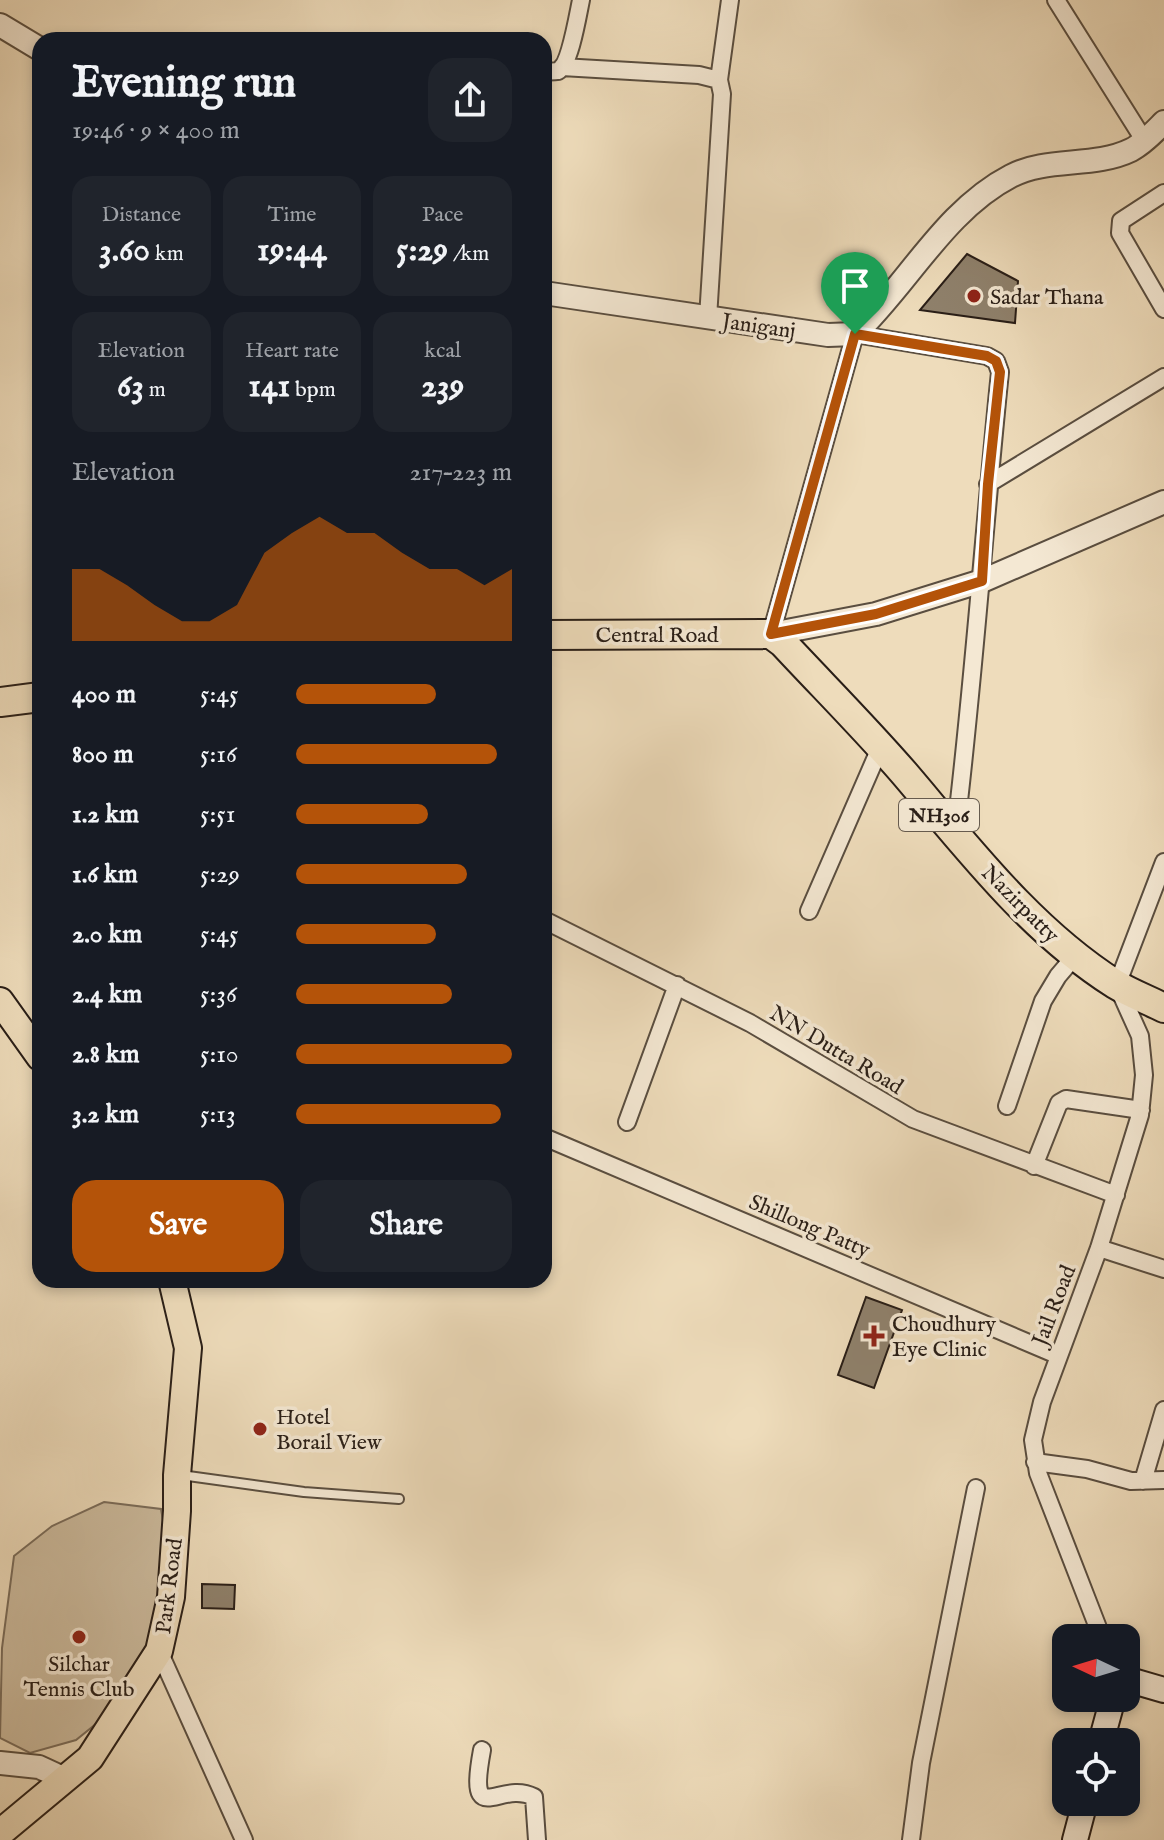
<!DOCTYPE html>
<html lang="en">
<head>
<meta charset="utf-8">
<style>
	:root { --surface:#171b24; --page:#20242c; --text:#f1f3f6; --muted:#9ea1a6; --accent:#b45309 }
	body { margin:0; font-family:"IM FELL English",serif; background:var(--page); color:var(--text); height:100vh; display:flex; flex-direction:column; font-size:30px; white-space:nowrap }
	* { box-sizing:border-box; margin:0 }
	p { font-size:26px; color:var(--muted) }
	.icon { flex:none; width:44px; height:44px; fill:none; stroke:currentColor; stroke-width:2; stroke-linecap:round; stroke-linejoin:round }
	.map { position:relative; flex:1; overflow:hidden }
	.side { position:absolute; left:32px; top:32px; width:520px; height:1256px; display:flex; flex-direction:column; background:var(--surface); border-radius:24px; box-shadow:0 4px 12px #0003 }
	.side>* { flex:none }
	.needle { width:52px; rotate:274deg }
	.buttons { position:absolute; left:1052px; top:1624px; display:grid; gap:16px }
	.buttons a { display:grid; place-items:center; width:88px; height:88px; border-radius:16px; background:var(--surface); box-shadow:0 4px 12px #0003; font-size:40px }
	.pin { position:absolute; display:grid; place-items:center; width:68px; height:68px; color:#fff; margin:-82px -34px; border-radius:50% 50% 50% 0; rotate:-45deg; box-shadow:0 0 8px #0007 }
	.pin .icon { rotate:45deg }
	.round { display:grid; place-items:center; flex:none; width:84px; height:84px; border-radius:24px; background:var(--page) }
	.head { display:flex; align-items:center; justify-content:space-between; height:136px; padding:0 40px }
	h1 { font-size:44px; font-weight:800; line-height:60px }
	.stats { display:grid; grid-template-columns:repeat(3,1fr); gap:12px; height:136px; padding:8px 40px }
	.stats div { display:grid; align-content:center; border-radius:20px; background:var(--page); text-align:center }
	.stats b { font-size:34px; font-weight:800 }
	.stats small { font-size:22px; font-weight:400 }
	.stats p { font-size:22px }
	.chart { height:224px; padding:16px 40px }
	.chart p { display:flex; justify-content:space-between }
	.chart svg { width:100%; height:144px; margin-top:8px; fill:var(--accent); opacity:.7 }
	.action { display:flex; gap:16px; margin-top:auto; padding:16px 40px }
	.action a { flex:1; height:92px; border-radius:24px; background:var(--accent); color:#fff; font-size:32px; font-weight:800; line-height:92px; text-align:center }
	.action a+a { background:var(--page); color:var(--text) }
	ul { padding:0 40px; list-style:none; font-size:26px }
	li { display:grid; grid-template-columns:128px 96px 1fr; align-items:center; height:60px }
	li i { height:20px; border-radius:10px; background:var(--accent) }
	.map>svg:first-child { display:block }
</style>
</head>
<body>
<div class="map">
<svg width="1164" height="1840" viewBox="0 0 1164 1840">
	<rect width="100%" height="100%" fill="#eedcbb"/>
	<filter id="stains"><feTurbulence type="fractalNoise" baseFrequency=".0025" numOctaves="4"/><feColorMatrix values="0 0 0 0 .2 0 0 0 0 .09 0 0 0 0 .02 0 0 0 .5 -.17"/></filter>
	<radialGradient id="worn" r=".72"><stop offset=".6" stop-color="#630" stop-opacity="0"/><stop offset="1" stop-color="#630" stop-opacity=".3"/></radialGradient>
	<path fill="#cdbc9f" stroke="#7b6d5b" stroke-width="2" d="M104 1502 161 1509 167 1543 160 1625 97 1723 76 1740 30 1753 0 1738 2 1648 14 1556 52 1526Z"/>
	<path fill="#8f816c" stroke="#291e17" stroke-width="2" d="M967 254 1018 281 1015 323 920 310Z
		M866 1297 902 1310 874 1388 838 1375Z
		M202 1584 235 1585 234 1609 202 1608Z"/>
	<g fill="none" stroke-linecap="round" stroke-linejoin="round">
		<g stroke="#5a4e40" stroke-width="12">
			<path id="service" d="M181 1475 304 1492 399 1499"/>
		</g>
		<g stroke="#5a4e40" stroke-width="20">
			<path id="minor" d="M1056 0 1144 140
				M562 67 699 75 719 80 722 94 708 318
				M544 72C545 72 556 71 558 71 570 65 578 14 581 0
				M719 80 730 0
				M1164 193 1121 221 1120 233 1164 309
				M988 484 1164 377
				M771 634 855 334 987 356 996 361 1000 372C984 526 974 681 955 835
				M809 911 880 748
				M544 920 750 1023 913 1119 1116 1195
				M1007 1106 1043 1001 1058 976 1075 956
				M627 1122 677 985
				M544 1137 1057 1355
				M1034 1166 1059 1103 1066 1099 1141 1110
				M1099 1248 1164 1269
				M1035 1462 1087 1469 1131 1481 1164 1480
				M1143 1481 1164 1410
				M1102 1638 1038 1473 1033 1440 1042 1402 1099 1248 1140 1115 1144 1075 1140 1036 1117 985 1164 862
				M159 1651 244 1840
				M482 1750C467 1832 499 1779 534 1797L537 1840
				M911 1840 921 1763 976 1488"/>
		</g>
		<g stroke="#5a4e40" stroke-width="26">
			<path id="tertiary" d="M0 25 40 49
				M544 293 828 335 855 334C907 285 945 210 1011 176 1047 157 1094 168 1131 150 1143 144 1154 132 1164 122
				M771 634 876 614 982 581 1164 502
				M0 1763 39 1767 65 1779"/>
		</g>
		<g stroke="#291e17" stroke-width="28">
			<path id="secondary" d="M1126 1679 1164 1690
				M1101 1742 1113 1698
				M1075 1840 1085 1802"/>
		</g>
		<g stroke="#291e17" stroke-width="30">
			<path id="primary" d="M0 1001 40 1057
				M0 1833 90 1758 159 1651 171 1597 177 1511V1475L188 1348 172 1280"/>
		</g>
		<g stroke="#291e17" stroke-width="32">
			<path id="trunk" d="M544 635 771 634 783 643C823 686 865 728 904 773 968 848 1030 930 1115 984 1130 993 1148 1000 1164 1008
				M0 702 40 697"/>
		</g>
		<use href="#service" stroke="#f4e8d3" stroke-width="8"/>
		<use href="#minor" stroke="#f4e8d3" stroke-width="16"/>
		<use href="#tertiary" stroke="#f4e8d3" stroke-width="22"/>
		<use href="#secondary" stroke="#f4e8d3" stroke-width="24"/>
		<use href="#primary" stroke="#eedcbb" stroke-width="26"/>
		<use href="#trunk" stroke="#eedcbb" stroke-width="28"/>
	</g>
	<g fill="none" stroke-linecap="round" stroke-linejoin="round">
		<g stroke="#fff" stroke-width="16">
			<path id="route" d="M855 334 987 356 996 361 1000 372 988 484 982 581 876 614 771 634Z"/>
		</g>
		<use href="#route" stroke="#b45309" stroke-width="10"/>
	</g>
	<g fill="#8f2418" stroke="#f4e8d3" stroke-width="3">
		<circle cx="974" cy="296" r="8"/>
		<path d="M870 1324h8v8h8v8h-8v8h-8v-8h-8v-8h8z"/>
		<circle cx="260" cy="1429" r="8"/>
		<circle cx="79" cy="1637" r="8"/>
	</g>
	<g text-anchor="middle" stroke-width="7" stroke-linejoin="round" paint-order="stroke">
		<rect fill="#f4e8d3" stroke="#665b4f" stroke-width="2" x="899" y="799" width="80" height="32" rx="6"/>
		<g font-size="20" font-weight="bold" fill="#291e17">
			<text x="939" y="822">NH306</text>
		</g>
		<g font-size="22" fill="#291e17" stroke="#f4e8d3" text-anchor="start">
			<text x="990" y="304">Sadar Thana</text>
			<text x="892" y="1331">Choudhury<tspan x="892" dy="25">Eye Clinic</tspan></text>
			<text x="276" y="1424">Hotel<tspan x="276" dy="25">Borail View</tspan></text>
			<text x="79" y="1671" text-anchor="middle">Silchar<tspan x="79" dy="25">Tennis Club</tspan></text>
		</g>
		<g font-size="22" fill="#291e17" stroke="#f4e8d3">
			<text transform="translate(759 325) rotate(8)" y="8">Janiganj</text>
			<text x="657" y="642">Central Road</text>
			<text transform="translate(1021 903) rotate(45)" y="8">Nazirpatty</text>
			<text transform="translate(837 1049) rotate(31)" y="8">NN Dutta Road</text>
			<text transform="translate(810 1225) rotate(23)" y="8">Shillong Patty</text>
			<text transform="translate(1053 1305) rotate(-69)" y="8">Jail Road</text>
			<text transform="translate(168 1586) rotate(-83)" y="8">Park Road</text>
		</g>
	</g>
	<rect width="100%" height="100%" filter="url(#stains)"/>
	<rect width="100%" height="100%" fill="url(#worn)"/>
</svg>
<div class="buttons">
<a><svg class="needle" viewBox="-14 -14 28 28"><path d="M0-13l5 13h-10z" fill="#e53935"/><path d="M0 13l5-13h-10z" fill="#9ea1a6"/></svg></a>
<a><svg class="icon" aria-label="locate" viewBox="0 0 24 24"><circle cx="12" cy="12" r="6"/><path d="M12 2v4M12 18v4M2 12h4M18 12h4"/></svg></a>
</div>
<div class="pin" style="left:855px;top:334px;background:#1e9e55"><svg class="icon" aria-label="arrive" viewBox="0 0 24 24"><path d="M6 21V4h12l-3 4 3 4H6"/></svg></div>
<section class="side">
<div class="head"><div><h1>Evening run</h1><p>19:46 · 9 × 400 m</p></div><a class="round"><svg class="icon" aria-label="share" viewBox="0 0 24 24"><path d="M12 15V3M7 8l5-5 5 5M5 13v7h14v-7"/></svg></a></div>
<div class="stats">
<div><p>Distance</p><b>3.60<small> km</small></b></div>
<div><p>Time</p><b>19:44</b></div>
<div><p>Pace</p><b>5:29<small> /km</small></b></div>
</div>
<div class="stats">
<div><p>Elevation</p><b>63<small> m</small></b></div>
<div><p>Heart rate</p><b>141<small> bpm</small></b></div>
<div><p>kcal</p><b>239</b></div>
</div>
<div class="chart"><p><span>Elevation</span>217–223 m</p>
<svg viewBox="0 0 160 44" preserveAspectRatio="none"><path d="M0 44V22L10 22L20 27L30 33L40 38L50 38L60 33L70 17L80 11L90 6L100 11L110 11L120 17L130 22L140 22L150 27L160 22V44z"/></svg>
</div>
<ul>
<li><b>400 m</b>5:45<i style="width:65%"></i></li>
<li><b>800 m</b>5:16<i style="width:93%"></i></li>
<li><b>1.2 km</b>5:51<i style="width:61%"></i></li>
<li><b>1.6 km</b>5:29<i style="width:79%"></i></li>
<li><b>2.0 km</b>5:45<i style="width:65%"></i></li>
<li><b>2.4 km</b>5:36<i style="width:72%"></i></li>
<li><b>2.8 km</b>5:10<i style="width:100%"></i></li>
<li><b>3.2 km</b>5:13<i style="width:95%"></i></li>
</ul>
<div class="action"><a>Save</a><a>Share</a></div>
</section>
</div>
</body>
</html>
